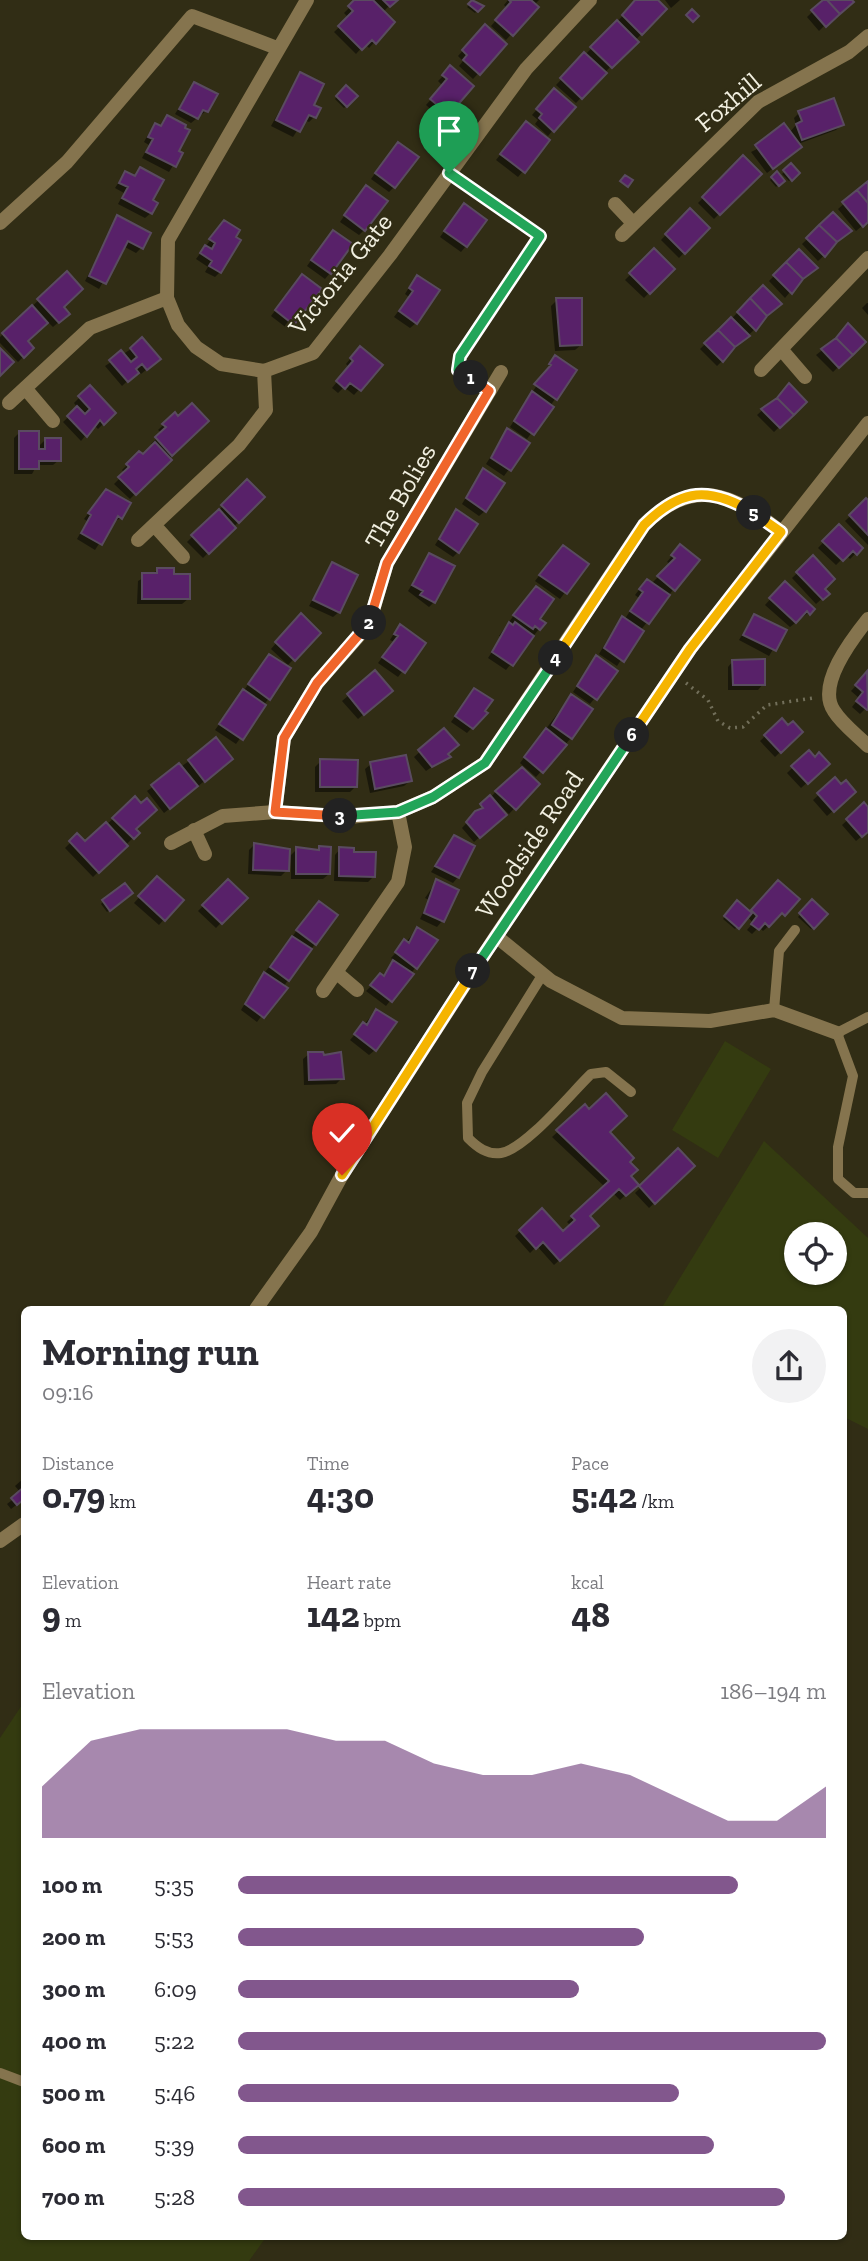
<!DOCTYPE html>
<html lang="en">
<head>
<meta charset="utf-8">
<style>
	:root { --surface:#fff; --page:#f2f2f3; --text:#2b2b33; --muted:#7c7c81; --accent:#82578d }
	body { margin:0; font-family:"Zilla Slab",serif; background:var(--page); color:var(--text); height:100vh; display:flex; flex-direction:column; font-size:26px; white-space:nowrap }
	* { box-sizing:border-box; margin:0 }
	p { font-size:23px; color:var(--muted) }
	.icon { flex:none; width:38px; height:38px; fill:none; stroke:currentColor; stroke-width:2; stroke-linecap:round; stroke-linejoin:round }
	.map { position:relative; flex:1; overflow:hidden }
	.panel { position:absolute; left:21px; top:1306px; width:826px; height:934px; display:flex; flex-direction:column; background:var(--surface); border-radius:10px; box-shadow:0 2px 5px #0004 }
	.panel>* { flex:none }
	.fabs { position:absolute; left:784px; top:1222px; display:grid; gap:14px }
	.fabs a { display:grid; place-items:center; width:63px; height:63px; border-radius:50%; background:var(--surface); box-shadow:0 2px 5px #0004; font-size:35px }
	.pin { position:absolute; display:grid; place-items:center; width:60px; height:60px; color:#fff; margin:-72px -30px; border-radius:50% 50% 50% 0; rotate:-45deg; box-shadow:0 0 7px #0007 }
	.pin .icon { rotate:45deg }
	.km { position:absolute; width:35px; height:35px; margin:-18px; border-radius:50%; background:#222; color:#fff; font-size:19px; line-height:35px; text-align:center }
	.round { display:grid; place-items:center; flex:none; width:74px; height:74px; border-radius:37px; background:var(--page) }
	.overview { display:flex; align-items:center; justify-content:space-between; height:119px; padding:0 21px }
	h1 { font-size:38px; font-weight:700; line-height:52px }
	.stats { display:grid; grid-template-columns:repeat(3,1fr); gap:10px; height:119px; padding:7px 21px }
	.stats div { display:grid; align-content:center }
	.stats b { font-size:35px; font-weight:700 }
	.stats small { font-size:19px; font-weight:400 }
	.stats p { font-size:19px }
	.chart { height:196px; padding:14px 21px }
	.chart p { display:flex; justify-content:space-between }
	.chart svg { width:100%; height:126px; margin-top:7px; fill:var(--accent); opacity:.7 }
	ul { padding:0 21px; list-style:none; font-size:23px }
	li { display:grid; grid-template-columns:112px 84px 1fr; align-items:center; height:52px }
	li i { height:18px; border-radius:9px; background:var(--accent) }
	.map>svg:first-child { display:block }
</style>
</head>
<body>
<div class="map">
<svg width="868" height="2261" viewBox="0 0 868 2261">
	<rect width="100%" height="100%" fill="#312d15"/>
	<path fill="#343b10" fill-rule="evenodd" d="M725 1041 771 1069 718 1158 672 1130Z
		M764 1141 868 1238V1429L844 1417V1309H661ZM796 1234H835V1272H796Z
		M24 1702V2236L266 2237 249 2261H0V1738Z"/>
	<path fill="#0007" d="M357 0H395L383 12 393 22 369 48 365 44 356 54 334 32 349 18 344 13Z
		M474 0 481 6 475 13 467 7Z
		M508 0H539L534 5 536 7 506 40 491 26 507 8 504 5Z
		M638 0H656L665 9 576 103 556 85Z
		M665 0H680L671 8Z
		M825 0H850L819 31 807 17Z
		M485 27 505 45 473 79 459 66 463 61 458 56Z
		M451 68 472 86 442 119 426 105 443 86 438 81Z
		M300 74 314 117 309 122 304 120 293 137 271 126Z
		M194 84 215 95 206 111 191 123 175 114Z
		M346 87 356 96 344 108 335 99Z
		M549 96 553 130 548 136 535 124 538 120 532 115Z
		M799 113 842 124 836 130 798 144 794 152 767 173 751 152 789 133 796 125 794 118Z
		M167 117 176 152 180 154 169 172 142 158 149 145 144 142 150 131 155 125 159 127Z
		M521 129 548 141 518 177 496 160Z
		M393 149 394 187 389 192 371 179Z
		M743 158 759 174 714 219 698 203Z
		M791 166 798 173 789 181 782 174Z
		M140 169 151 201V213L145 218 118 204 124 193 115 188 125 173 133 178Z
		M777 174 783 181 776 187 770 180Z
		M868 183V221L856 231 838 209Z
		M361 192 364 230 359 235 340 222Z
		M690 210 708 228 679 258 661 240Z
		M459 211 466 246 461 252 440 237Z
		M833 214 831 249 818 261 802 244Z
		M118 217 141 248 136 253 123 246 99 289 85 281Z
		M218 230 220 272 215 277 205 272 208 267 196 259Z
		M328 237 330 273 325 279 307 266Z
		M654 251 672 269 644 298 625 280Z
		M799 251V281L785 298 769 281Z
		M67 273 62 319 53 327 47 321 26 341 32 348 18 362 0 343V337Z
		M297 282 293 324 288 329 271 316Z
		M412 283 416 323 410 328 394 317 409 297 405 294Z
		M763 288 761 323 717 366 700 349Z
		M557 300 581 345 575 350 555 351 551 306Z
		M867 303H868V315L862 308Z
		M834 341 864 342 833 372 816 355Z
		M131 349 153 364 141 374 138 371 122 386 105 366Z
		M355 353 381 365 354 395 344 387 338 393 332 388 349 367 346 364Z
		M555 357V399L527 439 510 427Z
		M789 386 805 402 774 432 757 415Z
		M90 387 114 413 98 429 94 425 81 441 63 422 78 408 74 403Z
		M175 414 178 418 207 421 130 499 114 484 125 473 122 470 139 453 142 456 153 446 151 444 162 433 158 430Z
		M508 430 528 443 504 476 486 464Z
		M20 432 37 448 45 440 59 460 53 465H37L32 474H14V438Z
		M483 470 485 511 479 516 462 504Z
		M247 482 263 497 203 558 187 542Z
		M101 497 121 518 113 522 95 550 77 539 87 521 84 519Z
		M866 501 868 503V545L845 521Z
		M456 511 458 552 453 557 435 545Z
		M839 526 861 548 850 559 846 555 836 565 818 548Z
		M675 552 697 560 640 631 617 666 599 654 617 624 624 620 639 598 635 595 642 586 651 584 671 564 667 562Z
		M557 553 586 564 560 599 535 581Z
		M430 555 434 602 429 607 408 591Z
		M813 558 823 589 827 594 816 604 792 578Z
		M332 564 339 612 333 617 309 606Z
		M158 570 188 599 182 604H137L138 581Z
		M785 583 813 609 790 627 765 605Z
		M530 593 539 629 506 670 488 658 502 637 499 636Z
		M754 616 784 631 769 656 739 640Z
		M295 621 319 633 288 665 271 649Z
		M395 632 424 643 398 677 378 663 394 642 390 640Z
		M269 656V698L236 744 215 730Z
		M596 657 616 671 590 704 573 692Z
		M733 661 763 684 758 690H728V667Z
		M375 673 385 696 358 719 342 701Z
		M867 674 868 706 860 714 852 707 859 698 851 691Z
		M474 690 485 714 467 733 451 722Z
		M571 696V738L536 777 520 763Z
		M782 720 788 727 801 732 775 757 760 741Z
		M444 730 448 756 426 771 414 757Z
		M809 752 815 759 828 764 801 788 787 773Z
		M189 761 226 764 164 813 147 791Z
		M321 761 355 787 350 792H315V767Z
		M371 764 410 781 404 786 370 793 365 769Z
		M835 780 854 792 827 816 813 800Z
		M503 784H537L509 814 499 805V820L474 842 462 828Z
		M135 799 134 829 138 833 93 877 65 848 77 836 85 844Z
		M864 805 868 810V831L856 841 842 825Z
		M454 838 458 877 453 883 431 872Z
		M254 845 287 870 281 876 248 874 249 850Z
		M319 848 329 874 323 879H291V855L297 849 316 851Z
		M340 849 353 854 374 876 368 882 334 881 335 855Z
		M157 878 181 900 159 925 134 903Z
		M228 881 245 898 216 928 198 911Z
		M436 882 442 921 437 927 420 919 429 900 425 898Z
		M778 883 797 900 763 931 759 927 752 934 747 930 753 923 747 916 735 929 723 919 737 903 750 914Z
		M129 895 107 912 101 904 103 902Z
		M813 901 826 914 811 929 798 917Z
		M314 908 315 944 257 1022 241 1010 259 980Z
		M418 929 416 967 386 1006 366 991 396 962 391 958Z
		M376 1011 375 1050 369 1055 350 1040Z
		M309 1054 342 1078 336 1084 304 1085 303 1059Z
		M585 1107 608 1132 628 1162 629 1177 636 1185 620 1200 613 1193 587 1216 597 1226 554 1265 537 1246 530 1253 515 1236 542 1211 563 1234 571 1226 567 1222 605 1187 552 1137Z
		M678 1151 693 1166 649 1208 635 1193Z
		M24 1478V1499L11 1509 7 1504 21 1493 15 1486Z"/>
	<path fill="#582169" stroke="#5a4b60" stroke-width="2" d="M354 0H373L395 22 376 44 372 40 362 50 338 26 353 11 348 6Z
		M383 0H398L390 7Z
		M472 0 484 6 478 12 468 4Z
		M509 0H531L539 7 513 36 495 20 511 2Z
		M635 0H658L667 9 642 35 622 15Z
		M823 0H827L840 14 826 27 811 10Z
		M827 0H852L854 2 840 14Z
		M692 9 699 16 693 22 686 15Z
		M617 20 639 42 612 68 590 47Z
		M485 24 507 44 480 75 463 60 467 55 462 50Z
		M584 52 607 73 582 99 560 78Z
		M450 65 474 86 449 115 430 99 447 79 442 75Z
		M300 72 324 84 314 105 321 108 316 118 309 115 300 132 276 120Z
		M194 82 218 94 208 112 203 110 198 119 179 109Z
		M346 85 358 96 347 107 336 96Z
		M554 88 576 107 554 132 539 118 542 114 536 109Z
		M834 98 844 125 802 140 796 124 802 121 798 111Z
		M167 115 186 125 185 128 190 130 179 151 183 153 176 167 146 152 153 139 148 137 155 123 161 126Z
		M526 121 550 140 525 173 500 154Z
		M784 123 802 147 773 169 755 145Z
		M398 142 419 157 395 188 375 173Z
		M743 155 762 174 720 215 702 197Z
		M791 163 800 173 792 181 783 170Z
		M140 167 164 180 153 200 158 203 152 214 122 198 128 187 119 183 125 171 135 176Z
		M777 171 785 181 779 186 771 177Z
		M625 175 633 180 628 187 620 181Z
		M868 181V203L857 190Z
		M366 185 388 201 365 231 344 215Z
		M857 190 868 203V222L863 227 842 202Z
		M464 203 487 220 467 247 444 231Z
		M690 208 710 228 685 254 665 234Z
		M833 212 852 231 837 242 819 225Z
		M117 215 151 233 143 249 128 241 106 284 89 276Z
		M224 220 240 230 236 237 241 240 221 273 209 266 212 261 200 253 205 245 212 249 215 243 209 239Z
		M819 225 837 242 825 257 806 238Z
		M333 230 353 244 331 274 311 260Z
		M654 248 675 269 650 294 629 273Z
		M799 249 818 268 803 279 786 262Z
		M786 262 803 279 792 294 773 275Z
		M67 271 83 289 64 307 70 314 59 323 37 299Z
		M302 274 322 289 294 325 275 310Z
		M417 275 440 290 417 324 399 311 413 291 409 288Z
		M763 285 782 304 767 316 750 298Z
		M556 298H582V345L560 346Z
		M750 298 767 316 756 331 737 312Z
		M32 305 48 323 28 341 34 348 24 358 2 333Z
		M731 317 750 336 735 347 718 330Z
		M848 323 866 342 853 355 836 338Z
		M718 330 735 347 723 362 704 343Z
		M142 337 161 359 147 370 142 364 136 369 139 373 128 382 109 360 121 350 131 362 137 357 130 348Z
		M836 338 853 355 839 368 821 349Z
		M360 346 383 365 361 391 350 383 345 389 336 381 353 361 350 358Z
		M0 348 14 362 0 376Z
		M555 355 577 370 557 400 534 384 551 365 549 364Z
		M789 383 807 402 794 415 777 398Z
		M90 385 116 413 104 425 100 420 87 437 67 416 77 406 85 414 90 409 78 396Z
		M532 391 554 407 534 435 514 421Z
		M777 398 794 415 780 428 761 409Z
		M192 403 209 421 172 456 155 437 166 427 162 424 175 412 178 416Z
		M507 428 530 443 511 471 491 458Z
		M19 431H39V449H45V438H61V461H39V469H19Z
		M155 442 172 460 136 495 118 477 129 467 126 464 139 451 143 454Z
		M483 468 505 483 486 512 466 498Z
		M247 479 265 497 239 523 221 505Z
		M106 489 131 503 122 519 118 516 102 545 81 533 91 515 88 513Z
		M866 498 868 500V535L849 515Z
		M219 509 236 528 209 554 191 535Z
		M456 509 478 524 459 553 439 539Z
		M839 524 863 548 857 555 853 551 843 561 822 541Z
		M680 544 700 560 675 591 657 576 675 558 671 555Z
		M563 545 589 564 567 594 539 575Z
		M429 553 455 566 435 603 420 595 423 591 412 585Z
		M813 555 835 579 825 589 830 594 823 600 796 572Z
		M332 562 358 575 340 613 313 600Z
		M157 568H174V574H190V599H142V573H157Z
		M647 579 670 595 649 624 630 611 643 592 639 589Z
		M785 581 815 609 810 615 807 611 796 623 769 598Z
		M536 586 554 599 540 619 546 623 540 630 535 626 533 629 513 615Z
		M301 613 321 633 295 661 275 642Z
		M754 614 787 630 776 651 743 635Z
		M622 616 644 631 624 662 604 648Z
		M509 622 513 625 515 622 534 636 513 666 492 652Z
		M400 624 426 643 405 673 382 657 398 636 394 634Z
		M269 654 291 668 270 700 248 684Z
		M596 655 618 671 597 700 577 686Z
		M765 659V685H733L732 660Z
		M375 670 393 691 364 715 347 694Z
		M867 671 868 709 867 710 856 701 863 692 855 685Z
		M474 688 493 700 485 711 488 713 473 729 455 716Z
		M243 689 266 705 243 740 219 724Z
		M571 694 593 709 572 739 552 725Z
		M782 718 788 725 793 721 803 732 781 753 764 735Z
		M444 728 459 745 448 754 451 757 432 767 418 750Z
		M546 728 567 745 543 773 524 757Z
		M216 737 233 759 205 782 188 760Z
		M809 750 815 757 819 752 830 764 808 784 791 766Z
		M406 755 412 781 375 789 370 762Z
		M320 759 358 760 357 787H320Z
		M179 763 198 786 170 809 151 785Z
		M522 767 540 784 516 810 495 791Z
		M835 777 841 784 846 780 856 792 834 812 817 793Z
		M490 795 507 815 480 838 466 822 475 811 483 808 480 804Z
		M135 796 141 803 147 798 157 810 136 829 140 833 134 839 112 818Z
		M864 802 868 807V832L862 837 846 819Z
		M106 822 128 846 99 873 69 841 77 833 85 841Z
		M454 835 475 846 459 878 435 866Z
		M254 843 290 849 289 871 253 870Z
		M319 846 331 847 330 874H296V847L319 850Z
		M339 847 354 848V852H376L375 877 339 876Z
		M157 876 184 900 165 921 138 896Z
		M228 879 248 898 222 924 202 905Z
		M436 879 459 890 444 922 424 913Z
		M778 880 800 899 785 916 782 913 769 927 765 923 759 930 751 924 757 916 751 910Z
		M125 883 133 893 110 911 102 900Z
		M812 899 828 914 814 929 799 913Z
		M737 900 752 913 739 929 724 916Z
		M319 901 338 915 316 945 296 930Z
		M417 927 438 940 417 969 395 952 404 939 409 943Z
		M292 936 312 949 289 981 270 967Z
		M393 960 414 974 392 1002 370 985 380 973 384 976Z
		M264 972 288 988 264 1018 245 1004Z
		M376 1009 397 1022 376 1051 354 1034 363 1022 367 1025Z
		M308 1052H323L324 1055 341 1052 344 1079 309 1080Z
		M606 1093 627 1116 610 1132 634 1158 630 1162 638 1170 631 1176 639 1185 626 1196 619 1189 590 1216 599 1226 560 1261 543 1242 536 1249 519 1230 542 1208 563 1231 575 1220 571 1216 609 1181 556 1130 585 1104 589 1109Z
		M678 1148 695 1166 655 1204 639 1186Z
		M24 1487V1499L17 1505 11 1498Z"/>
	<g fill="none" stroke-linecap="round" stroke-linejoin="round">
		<path stroke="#726f5a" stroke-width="3.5" stroke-dasharray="2 5" stroke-linecap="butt" d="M462 354 540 236 462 182
			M686 683 708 700 718 721 730 728 743 727 767 705 813 698"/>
		<path stroke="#85744e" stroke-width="10" d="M543 974 482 1072 467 1103 468 1138C477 1147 487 1155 501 1153 526 1149 572 1092 591 1074L606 1072 631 1092
			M774 1010 779 951 795 930
			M868 1017 837 1033 853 1076 838 1147V1179L854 1193H868
			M0 2073 24 2082"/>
		<path stroke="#85744e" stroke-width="14" d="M307 0 168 240 167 298 178 325 196 347 221 364 264 371 313 353 390 255 526 69 590 0
			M615 204 632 222
			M0 223 67 162 192 16 277 48
			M622 235 758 102 849 52 868 36
			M781 349 805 377
			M458 370 489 391
			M761 370 868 258
			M25 388 53 421
			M9 403 90 328 167 298
			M155 526 183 557
			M138 540 239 445 266 410 264 371
			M868 619C852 639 816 685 834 711 842 724 857 735 868 746
			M275 812 284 738 317 683 369 624 387 563 501 372
			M194 830 205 854
			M171 843 223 816 275 812 349 817 398 812 433 797 485 763 644 525C693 476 732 493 781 532
			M496 936 551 981 622 1018 710 1021 774 1010 837 1033
			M337 973 357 990
			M323 991 398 882 405 847 398 812
			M256 1309 311 1232 342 1175 496 936 690 649 868 423
			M0 1541 24 1524"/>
	</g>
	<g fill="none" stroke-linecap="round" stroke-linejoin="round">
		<g stroke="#fff" stroke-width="14">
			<path id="split-1" d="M449 173 540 236 460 356 458 370 471 378"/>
		</g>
		<g stroke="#fff" stroke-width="14">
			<path id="split-2" d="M369 623 387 563 489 391 471 378"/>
		</g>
		<g stroke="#fff" stroke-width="14">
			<path id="split-3" d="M340 816 275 812 284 738 317 683 369 623"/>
		</g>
		<g stroke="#fff" stroke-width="14">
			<path id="split-4" d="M340 816 398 812 433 797 485 763 556 658"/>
		</g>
		<g stroke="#fff" stroke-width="14">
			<path id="split-5" d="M556 658 644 525C681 488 710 486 754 513"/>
		</g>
		<g stroke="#fff" stroke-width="14">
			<path id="split-6" d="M632 735 690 649 781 532 754 513"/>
		</g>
		<g stroke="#fff" stroke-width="14">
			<path id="split-7" d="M473 971 632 735"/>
		</g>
		<g stroke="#fff" stroke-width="14">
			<path id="split-8" d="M342 1175 473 971"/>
		</g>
		<use href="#split-1" stroke="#22a559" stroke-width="9"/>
		<use href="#split-2" stroke="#f0652b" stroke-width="9"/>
		<use href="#split-3" stroke="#f0652b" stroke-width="9"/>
		<use href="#split-4" stroke="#22a559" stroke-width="9"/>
		<use href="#split-5" stroke="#f5b400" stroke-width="9"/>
		<use href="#split-6" stroke="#f5b400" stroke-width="9"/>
		<use href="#split-7" stroke="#22a559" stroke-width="9"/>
		<use href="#split-8" stroke="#f5b400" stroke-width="9"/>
	</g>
	<g text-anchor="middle" stroke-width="5" stroke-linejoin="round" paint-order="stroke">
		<g font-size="26" fill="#f1efe0" stroke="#312d15">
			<text transform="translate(728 102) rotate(-40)" y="9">Foxhill</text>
			<text transform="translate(340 274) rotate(-51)" y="9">Victoria Gate</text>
			<text transform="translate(400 496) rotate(-60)" y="9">The Bolies</text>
			<text transform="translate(529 844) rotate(-56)" y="9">Woodside Road</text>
		</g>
	</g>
</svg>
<div class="fabs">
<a><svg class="icon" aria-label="locate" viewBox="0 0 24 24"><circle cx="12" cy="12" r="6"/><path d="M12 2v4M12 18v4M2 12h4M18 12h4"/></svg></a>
</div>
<div class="pin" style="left:449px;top:173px;background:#1e9e55"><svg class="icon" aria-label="arrive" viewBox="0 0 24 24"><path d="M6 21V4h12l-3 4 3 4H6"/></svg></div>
<div class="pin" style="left:342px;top:1175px;background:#d93025"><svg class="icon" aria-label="check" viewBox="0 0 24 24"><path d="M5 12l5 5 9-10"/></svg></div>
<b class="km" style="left:471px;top:378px">1</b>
<b class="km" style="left:369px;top:623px">2</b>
<b class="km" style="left:340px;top:816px">3</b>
<b class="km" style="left:556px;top:658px">4</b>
<b class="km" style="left:754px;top:513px">5</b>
<b class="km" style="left:632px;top:735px">6</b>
<b class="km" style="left:473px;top:971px">7</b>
<section class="panel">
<div class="overview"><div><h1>Morning run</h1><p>09:16</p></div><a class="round"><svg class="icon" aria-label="share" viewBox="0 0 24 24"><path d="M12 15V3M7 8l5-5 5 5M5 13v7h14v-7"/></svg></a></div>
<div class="stats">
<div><p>Distance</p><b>0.79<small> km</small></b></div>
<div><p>Time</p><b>4:30</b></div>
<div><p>Pace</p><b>5:42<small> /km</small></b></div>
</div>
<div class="stats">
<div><p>Elevation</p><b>9<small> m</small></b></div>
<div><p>Heart rate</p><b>142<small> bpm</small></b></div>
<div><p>kcal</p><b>48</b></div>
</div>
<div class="chart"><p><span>Elevation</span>186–194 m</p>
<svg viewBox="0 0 160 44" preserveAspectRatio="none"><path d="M0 44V26L10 10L20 6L30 6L40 6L50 6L60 10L70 10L80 18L90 22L100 22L110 18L120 22L130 30L140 38L150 38L160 26V44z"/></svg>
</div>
<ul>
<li><b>100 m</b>5:35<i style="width:85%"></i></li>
<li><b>200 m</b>5:53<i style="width:69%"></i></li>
<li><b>300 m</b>6:09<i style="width:58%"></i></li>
<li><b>400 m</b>5:22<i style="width:100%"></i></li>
<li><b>500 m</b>5:46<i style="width:75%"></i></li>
<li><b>600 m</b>5:39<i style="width:81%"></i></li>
<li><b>700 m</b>5:28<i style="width:93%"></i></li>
</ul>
</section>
</div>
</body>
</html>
